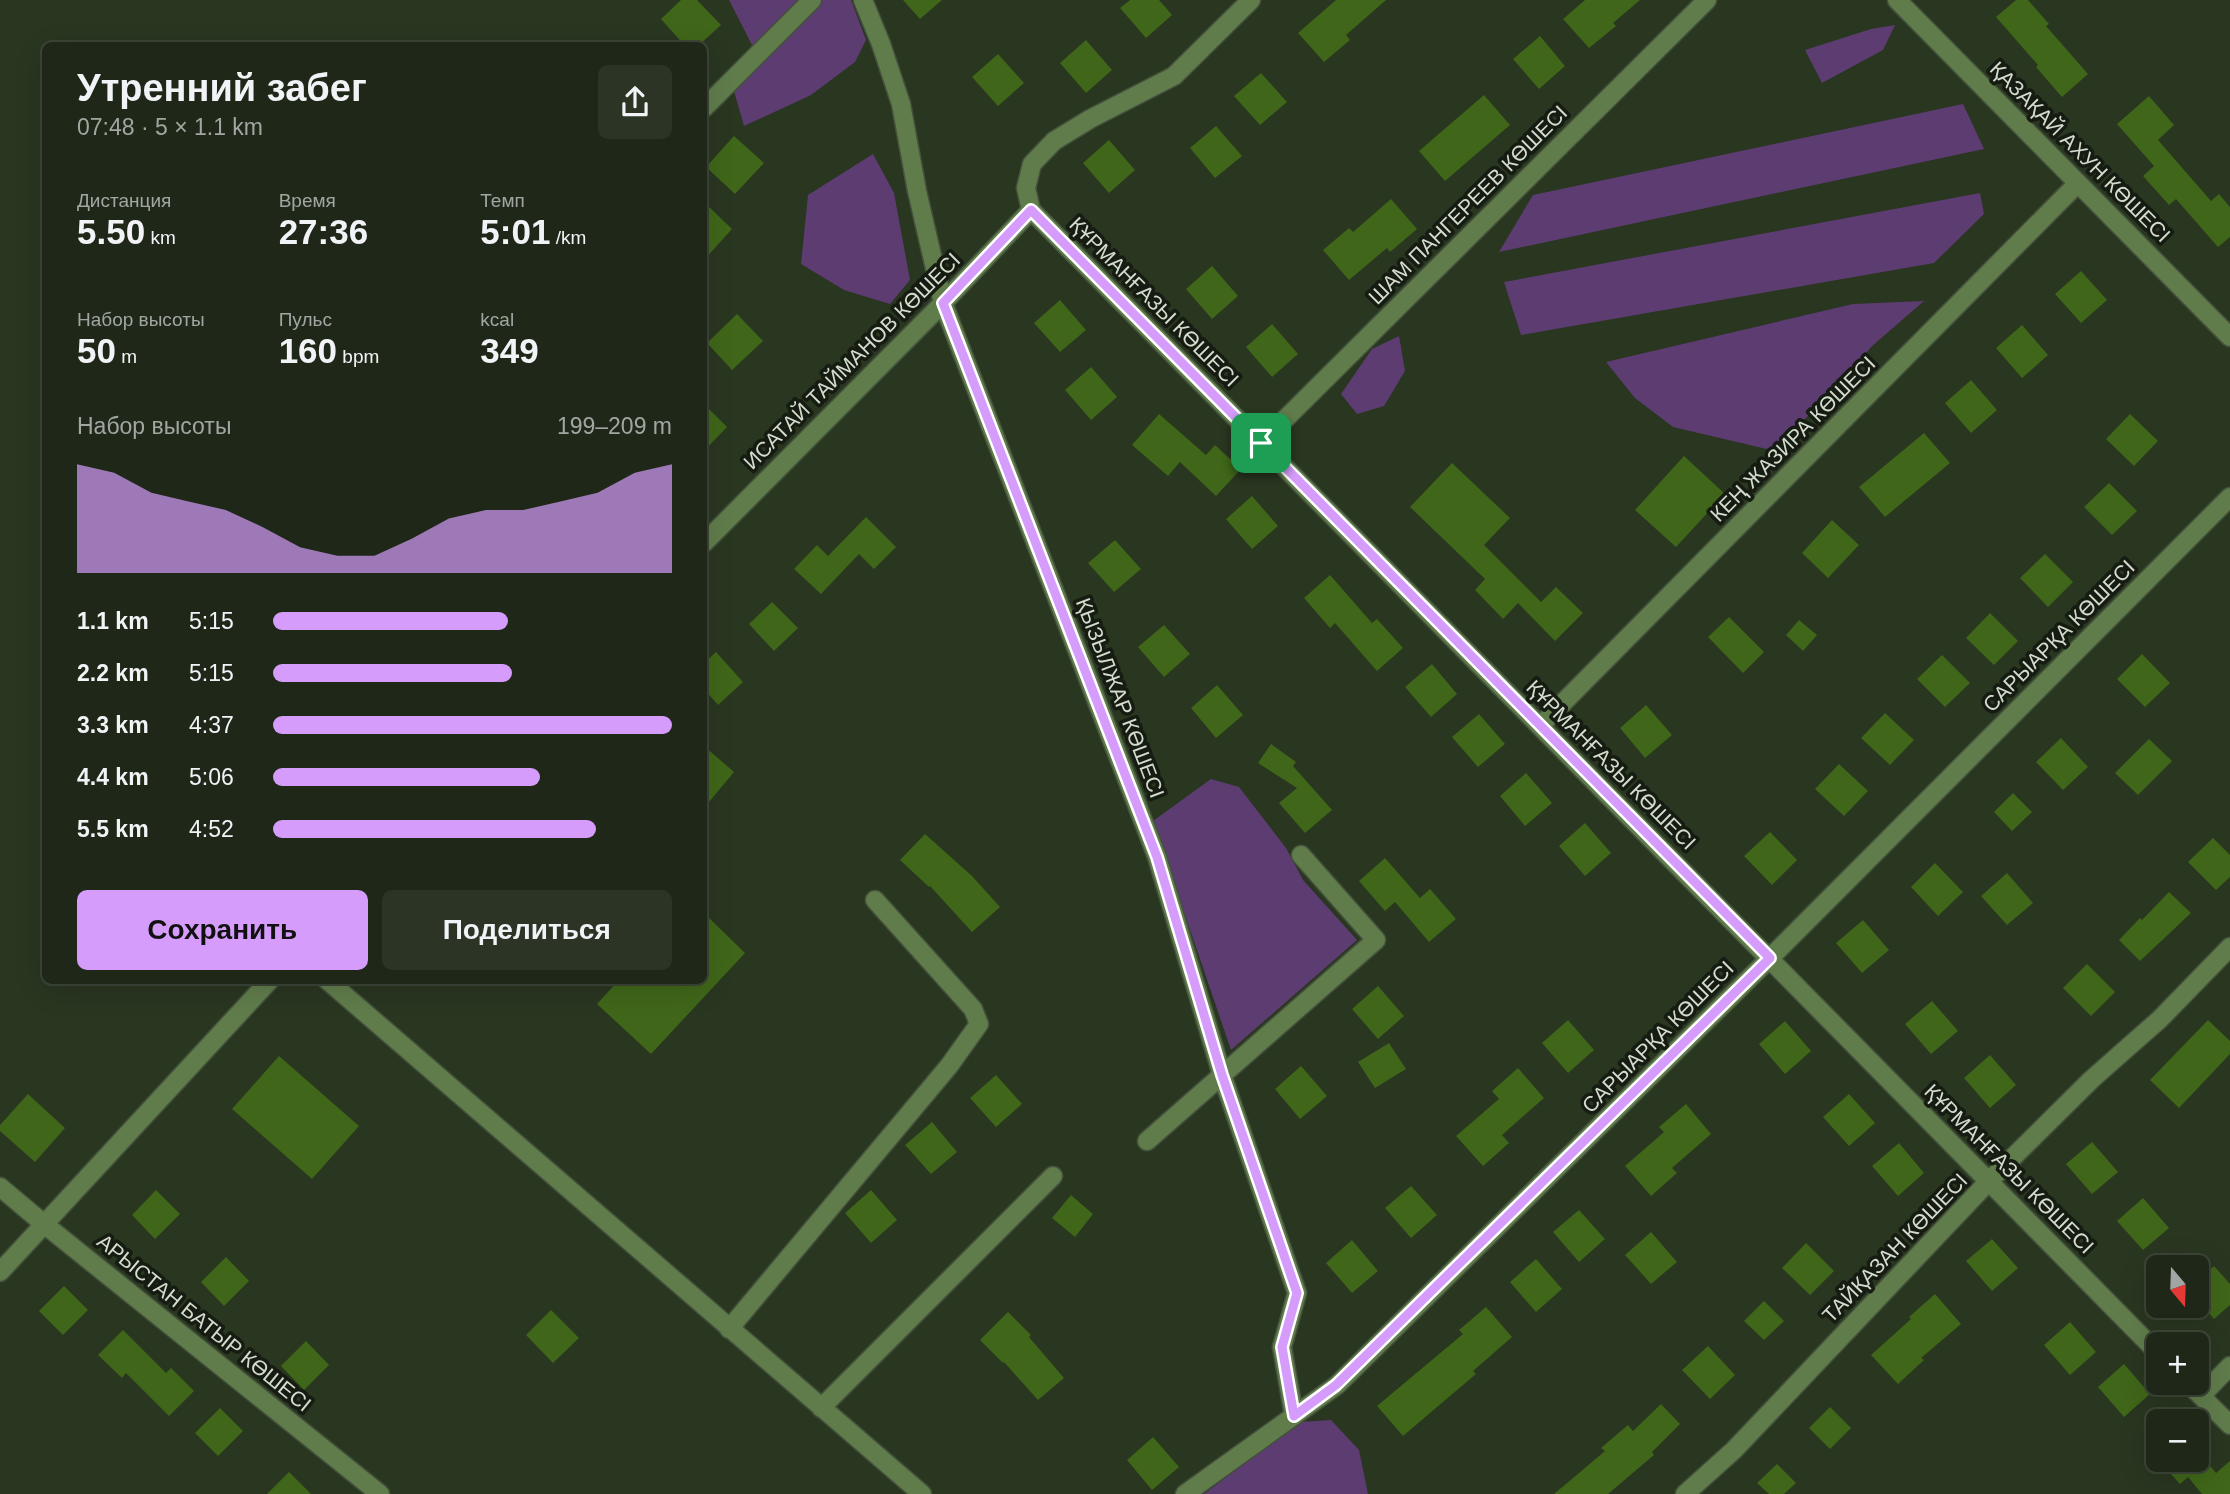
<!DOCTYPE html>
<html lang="ru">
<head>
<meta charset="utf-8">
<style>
	:root { --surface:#1f2818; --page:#2c3425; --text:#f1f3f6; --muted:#a1a6a2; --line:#3c4437; --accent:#d59cfb }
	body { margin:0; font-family:Arial,sans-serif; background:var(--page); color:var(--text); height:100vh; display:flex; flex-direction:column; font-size:26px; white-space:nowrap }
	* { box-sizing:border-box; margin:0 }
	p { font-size:23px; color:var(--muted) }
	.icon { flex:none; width:38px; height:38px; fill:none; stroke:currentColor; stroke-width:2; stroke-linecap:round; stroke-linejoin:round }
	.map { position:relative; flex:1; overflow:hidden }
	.drawer { position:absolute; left:42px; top:42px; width:665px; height:942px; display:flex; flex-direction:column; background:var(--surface); border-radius:10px; box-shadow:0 7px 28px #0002,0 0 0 2px var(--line) }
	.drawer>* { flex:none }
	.needle { width:46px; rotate:161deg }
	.controls { position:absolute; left:2146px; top:1255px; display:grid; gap:14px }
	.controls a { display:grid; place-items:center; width:63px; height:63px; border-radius:10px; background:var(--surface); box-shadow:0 7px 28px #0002,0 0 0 2px var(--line); font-size:35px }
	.pin { position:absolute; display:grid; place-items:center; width:60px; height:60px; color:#fff; margin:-30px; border-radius:14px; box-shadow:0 4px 10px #0006 }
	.round { display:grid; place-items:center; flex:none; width:74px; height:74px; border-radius:10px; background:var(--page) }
	.headline { display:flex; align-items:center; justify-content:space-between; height:119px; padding:0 35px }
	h1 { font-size:38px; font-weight:600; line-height:52px }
	.metrics { display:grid; grid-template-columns:repeat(3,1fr); gap:10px; height:119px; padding:7px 35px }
	.metrics div { display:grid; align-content:center }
	.metrics b { font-size:35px; font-weight:600 }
	.metrics small { font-size:19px; font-weight:400 }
	.metrics p { font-size:19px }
	.chart { height:196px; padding:14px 35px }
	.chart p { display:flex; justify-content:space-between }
	.chart svg { width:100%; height:126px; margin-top:7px; fill:var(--accent); opacity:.7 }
	.action { display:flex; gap:14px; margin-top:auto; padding:14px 35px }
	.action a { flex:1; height:80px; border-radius:10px; background:var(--accent); color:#111; font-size:28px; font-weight:600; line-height:80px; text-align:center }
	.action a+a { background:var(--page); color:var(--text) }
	ul { padding:0 35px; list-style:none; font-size:23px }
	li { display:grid; grid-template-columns:112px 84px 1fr; align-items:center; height:52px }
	li i { height:18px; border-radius:9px; background:var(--accent) }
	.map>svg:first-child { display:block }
</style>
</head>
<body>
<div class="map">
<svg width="2230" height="1494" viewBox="0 0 2230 1494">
	<rect width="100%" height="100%" fill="#293620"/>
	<path fill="#5d3c72" d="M729 0H851L866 40 855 62 811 95 744 126 730 77 752 45Z
		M1895 25 1883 50 1822 83 1805 50 1871 29Z
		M1963 104 1984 149 1499 252 1533 195Z
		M873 154 894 193 910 280 890 304 844 290 801 264 808 195Z
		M1980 193 1984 214 1934 263 1521 335 1504 282Z
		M1924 301 1872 346 1830 396 1771 450 1673 427 1635 398 1606 362 1853 304Z
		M1399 336 1405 371 1384 406 1357 414 1341 394 1372 349Z
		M1211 779 1239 787 1286 848 1303 880 1357 940 1231 1050 1153 821Z
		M1331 1420 1359 1450 1368 1494H1204L1300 1422Z"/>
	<path fill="#3f6619" d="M681 0H697L721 25 698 46H685L661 19Z
		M903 0H942L920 19Z
		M1130 0H1159L1172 15 1146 38 1120 8Z
		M1336 0H1386L1346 35 1350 40 1324 62 1298 33Z
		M1585 0H1640L1613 23 1616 26 1589 48 1563 19Z
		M2016 0H2028L2049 24 2046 26 2088 74 2062 97 2036 67 2038 65 1996 17Z
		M1540 36 1565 66 1539 89 1513 59Z
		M1086 40 1112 70 1086 93 1060 63Z
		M998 54 1024 83 998 106 972 77Z
		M1261 73 1287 102 1260 125 1234 96Z
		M1484 95 1510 125 1445 181 1419 151Z
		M2149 96 2174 125 2158 140 2211 201 2219 194 2230 207V237L2218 247 2176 199 2169 205 2143 176 2154 166 2117 124Z
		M1216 126 1242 156 1215 178 1190 148Z
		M734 136 764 163 735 194 706 167Z
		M1109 140 1135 170 1109 193 1083 163Z
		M1391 199 1417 229 1390 252 1387 248 1349 280 1323 250 1349 228 1353 232Z
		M704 202 732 229 704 260Z
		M1212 266 1238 296 1212 319 1186 289Z
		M2081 271 2107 300 2081 323 2055 294Z
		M1060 300 1086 330 1060 352 1034 323Z
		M737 314 763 341 732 370 707 343Z
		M1272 324 1298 354 1272 377 1246 347Z
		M2022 325 2048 355 2022 378 1996 348Z
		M1091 367 1117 397 1091 420 1065 390Z
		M1971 380 1997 410 1971 433 1945 403Z
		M704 404 727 427 704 451Z
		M1159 414 1206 455 1215 445 1241 469 1216 496 1180 462 1168 476 1132 445Z
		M2130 414 2158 441 2134 466 2106 439Z
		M1924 433 1950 463 1885 517 1859 487Z
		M1684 456 1725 494 1676 547 1635 510Z
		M1452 463 1510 518 1484 545 1541 602 1556 587 1583 613 1555 641 1518 603 1503 619 1475 590 1485 579 1410 507Z
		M2109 483 2137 511 2112 535 2084 507Z
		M1252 496 1278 526 1252 549 1226 519Z
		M866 517 896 547 874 569 859 554 821 594 794 569 817 545 828 556Z
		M1832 520 1859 545 1828 578 1802 553Z
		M1115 540 1141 569 1114 592 1088 563Z
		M2045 554 2073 582 2048 607 2020 578Z
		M1330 575 1372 623 1377 619 1403 648 1377 671 1335 623 1330 628 1304 598Z
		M772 602 798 628 774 651 749 624Z
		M1990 613 2018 641 1994 665 1966 638Z
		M1729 617 1764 652 1743 673 1708 637Z
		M1799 620 1817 635 1803 651 1786 635Z
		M1164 625 1190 654 1164 677 1138 647Z
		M716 652 743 682 718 705 704 689V663Z
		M2142 654 2170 683 2145 707 2117 679Z
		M1942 655 1970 683 1945 707 1917 679Z
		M1432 664 1457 694 1431 717 1405 687Z
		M1217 685 1243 715 1216 738 1191 708Z
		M1646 705 1672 735 1645 758 1620 728Z
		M1885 713 1914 740 1890 765 1861 738Z
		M1479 714 1505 744 1478 767 1452 737Z
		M2061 738 2088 767 2063 790 2036 762Z
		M2149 739 2172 761 2138 795 2115 773Z
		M1271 744 1296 762 1293 766 1332 810 1305 833 1279 803 1297 788 1258 763Z
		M704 746 734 772 704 808Z
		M1839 764 1868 791 1844 816 1815 789Z
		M1526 773 1552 803 1525 826 1500 796Z
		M2013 793 2032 812 2012 831 1994 812Z
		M1585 823 1611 853 1585 876 1559 846Z
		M1770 832 1797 860 1772 885 1744 856Z
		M925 834 972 876 1000 907 972 932 930 886 929 887 900 860Z
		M2213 838 2230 855V877L2216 890 2188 862Z
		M1385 858 1420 898 1430 889 1456 919 1429 942 1395 902 1385 911 1359 881Z
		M1935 863 1963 892 1938 916 1911 887Z
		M2007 873 2033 903 2007 925 1981 896Z
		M2169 892 2191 913 2140 961 2119 940 2140 918 2142 920Z
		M704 913 745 953 651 1054 597 1004 619 980H704Z
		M1863 920 1889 950 1862 973 1836 943Z
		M2087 964 2115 992 2091 1016 2063 988Z
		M1378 986 1404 1016 1378 1039 1352 1009Z
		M1932 1001 1958 1031 1931 1054 1905 1024Z
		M1568 1020 1594 1050 1568 1073 1542 1043Z
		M2208 1020 2230 1041V1054L2179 1108 2150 1080Z
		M1785 1021 1811 1051 1785 1074 1759 1044Z
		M1389 1043 1406 1069 1375 1088 1358 1062Z
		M1990 1055 2016 1085 1990 1108 1964 1078Z
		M279 1056 359 1126 312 1179 232 1109Z
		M1301 1066 1327 1096 1300 1119 1275 1089Z
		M1518 1068 1544 1098 1502 1135 1509 1143 1483 1166 1456 1136 1499 1099 1492 1091Z
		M996 1075 1022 1104 996 1127 970 1098Z
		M28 1094 65 1128 35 1162 0 1131V1125Z
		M1849 1094 1875 1123 1849 1146 1823 1117Z
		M1686 1104 1711 1134 1672 1168 1677 1173 1651 1196 1625 1166 1664 1132 1659 1127Z
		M932 1122 957 1152 931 1174 905 1145Z
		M2092 1142 2118 1172 2092 1194 2066 1164Z
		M1899 1143 1924 1173 1898 1196 1872 1166Z
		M1411 1186 1437 1215 1411 1238 1385 1208Z
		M156 1190 180 1214 155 1239 132 1215Z
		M871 1190 897 1220 871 1243 845 1213Z
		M1071 1195 1093 1214 1075 1237 1052 1218Z
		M2143 1198 2169 1228 2143 1250 2117 1221Z
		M1579 1210 1605 1239 1579 1262 1553 1232Z
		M1651 1232 1677 1262 1651 1284 1625 1255Z
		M1992 1239 2018 1268 1992 1291 1966 1261Z
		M1352 1240 1378 1271 1352 1293 1326 1263Z
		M1806 1243 1834 1271 1810 1295 1782 1268Z
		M226 1257 249 1281 224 1306 201 1282Z
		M1536 1259 1562 1289 1536 1312 1510 1282Z
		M2214 1266 2230 1284V1305L2214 1319 2196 1298V1282Z
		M64 1286 88 1310 63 1335 39 1311Z
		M1935 1294 1961 1324 1921 1358 1924 1360 1898 1384 1871 1355 1911 1319 1909 1317Z
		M1764 1301 1784 1321 1764 1340 1744 1321Z
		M1486 1307 1512 1337 1473 1371 1476 1374 1403 1436 1377 1406 1463 1334 1459 1330Z
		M551 1310 579 1338 553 1363 526 1335Z
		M1008 1312 1031 1335 1029 1337 1064 1378 1038 1400 1004 1362 1003 1363 980 1340Z
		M2070 1322 2096 1352 2070 1375 2044 1345Z
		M123 1330 166 1373 171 1368 194 1391 169 1416 126 1373 122 1378 98 1355Z
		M306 1341 329 1365 304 1390 281 1366Z
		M1708 1346 1735 1375 1710 1399 1682 1370Z
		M2124 1364 2150 1394 2124 1417 2098 1387Z
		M1661 1404 1680 1424 1652 1452 1654 1455 1608 1494H1554L1605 1451 1601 1448 1628 1425 1633 1431Z
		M1830 1407 1851 1428 1830 1449 1809 1428Z
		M220 1408 243 1431 218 1456 195 1433Z
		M1153 1437 1179 1467 1152 1490 1127 1460Z
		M2158 1460H2205L2216 1473 2230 1461V1494H2202L2188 1477 2180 1484Z
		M1777 1464 1796 1483 1784 1494H1769L1757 1483Z
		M289 1472 311 1494H267Z"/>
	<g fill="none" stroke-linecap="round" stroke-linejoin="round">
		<g stroke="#44513c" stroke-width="21">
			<path id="minor" d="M863 0 881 44 901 104 917 191 943 303 1157 857 1222 1075 1297 1293 1282 1347 1294 1416
				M1897 0 2230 337
				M704 108 812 0
				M1031 210 2158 1353
				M1031 210 1026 188 1032 164 1054 141 1090 119 1174 76 1251 0
				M1261 443 1707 0
				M704 543 943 303 1031 210
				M1540 726 2078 183
				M327 980 922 1494
				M1147 1141 1376 940 1301 855
				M0 1187 44 1224 380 1494
				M0 1272 270 980
				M729 1329 949 1066 979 1024 973 1009 875 900
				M2187 1382 2230 1425
				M2201 1396 2230 1366
				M821 1408 1053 1176
				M1185 1494 1337 1385 1770 958 2230 497
				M1685 1494 1734 1450 1988 1182 2092 1079 2160 1019 2230 947"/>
		</g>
		<use href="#minor" stroke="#607c4b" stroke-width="18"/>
	</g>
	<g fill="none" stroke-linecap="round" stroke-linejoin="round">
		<g stroke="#fff" stroke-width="14">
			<path id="route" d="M1031 210 1770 958 1336 1385 1294 1416 1282 1347 1297 1293 1222 1075 1157 857 943 303Z"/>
		</g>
		<use href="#route" stroke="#d59cfb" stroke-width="9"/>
	</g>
	<g text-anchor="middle" stroke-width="7" stroke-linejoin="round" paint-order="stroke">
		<g font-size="21" fill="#d4dcce" stroke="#161c12">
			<text transform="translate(2080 152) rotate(45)" y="7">ҚАЗАҚАЙ АХУН КӨШЕСІ</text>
			<text transform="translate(1468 205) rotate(-45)" y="7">ШАМ ПАНГЕРЕЕВ КӨШЕСІ</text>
			<text transform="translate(1154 302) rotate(45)" y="7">ҚҰРМАНҒАЗЫ КӨШЕСІ</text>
			<text transform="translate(852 361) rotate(-45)" y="7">ИСАТАЙ ТАЙМАНОВ КӨШЕСІ</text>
			<text transform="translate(1793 439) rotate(-45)" y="7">КЕҢ ЖАЗИРА КӨШЕСІ</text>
			<text transform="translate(2059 636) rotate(-45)" y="7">САРЫАРҚА КӨШЕСІ</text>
			<text transform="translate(1120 698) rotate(69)" y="7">ҚЫЗЫЛЖАР КӨШЕСІ</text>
			<text transform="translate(1611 765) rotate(45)" y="7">ҚҰРМАНҒАЗЫ КӨШЕСІ</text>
			<text transform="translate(1658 1037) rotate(-45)" y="7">САРЫАРҚА КӨШЕСІ</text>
			<text transform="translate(2009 1169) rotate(45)" y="7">ҚҰРМАНҒАЗЫ КӨШЕСІ</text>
			<text transform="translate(1895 1248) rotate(-46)" y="7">ТАЙҚАЗАН КӨШЕСІ</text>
			<text transform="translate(204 1323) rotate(39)" y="7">АРЫСТАН БАТЫР КӨШЕСІ</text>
		</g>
	</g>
</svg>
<div class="controls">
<a><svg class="needle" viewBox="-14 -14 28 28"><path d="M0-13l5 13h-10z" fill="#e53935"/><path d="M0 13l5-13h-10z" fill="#a1a6a2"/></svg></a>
<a>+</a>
<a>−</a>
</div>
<div class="pin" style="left:1261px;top:443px;background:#1e9e55"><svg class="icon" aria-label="arrive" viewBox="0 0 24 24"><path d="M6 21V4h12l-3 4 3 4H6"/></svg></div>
<section class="drawer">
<div class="headline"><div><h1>Утренний забег</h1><p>07:48 · 5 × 1.1 km</p></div><a class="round"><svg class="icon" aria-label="share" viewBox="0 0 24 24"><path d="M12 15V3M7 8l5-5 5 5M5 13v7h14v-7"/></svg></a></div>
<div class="metrics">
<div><p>Дистанция</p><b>5.50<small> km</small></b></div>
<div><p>Время</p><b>27:36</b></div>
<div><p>Темп</p><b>5:01<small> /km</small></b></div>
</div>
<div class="metrics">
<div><p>Набор высоты</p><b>50<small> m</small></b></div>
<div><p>Пульс</p><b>160<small> bpm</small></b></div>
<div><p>kcal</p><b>349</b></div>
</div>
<div class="chart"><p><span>Набор высоты</span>199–209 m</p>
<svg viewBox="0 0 160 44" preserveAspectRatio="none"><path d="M0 44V6L10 9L20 16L30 19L40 22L50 28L60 35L70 38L80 38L90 32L100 25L110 22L120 22L130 19L140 16L150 9L160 6V44z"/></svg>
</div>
<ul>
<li><b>1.1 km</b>5:15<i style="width:59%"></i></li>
<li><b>2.2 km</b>5:15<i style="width:60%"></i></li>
<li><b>3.3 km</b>4:37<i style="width:100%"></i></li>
<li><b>4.4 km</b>5:06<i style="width:67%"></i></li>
<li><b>5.5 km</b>4:52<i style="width:81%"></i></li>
</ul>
<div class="action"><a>Сохранить</a><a>Поделиться</a></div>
</section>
</div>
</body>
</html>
